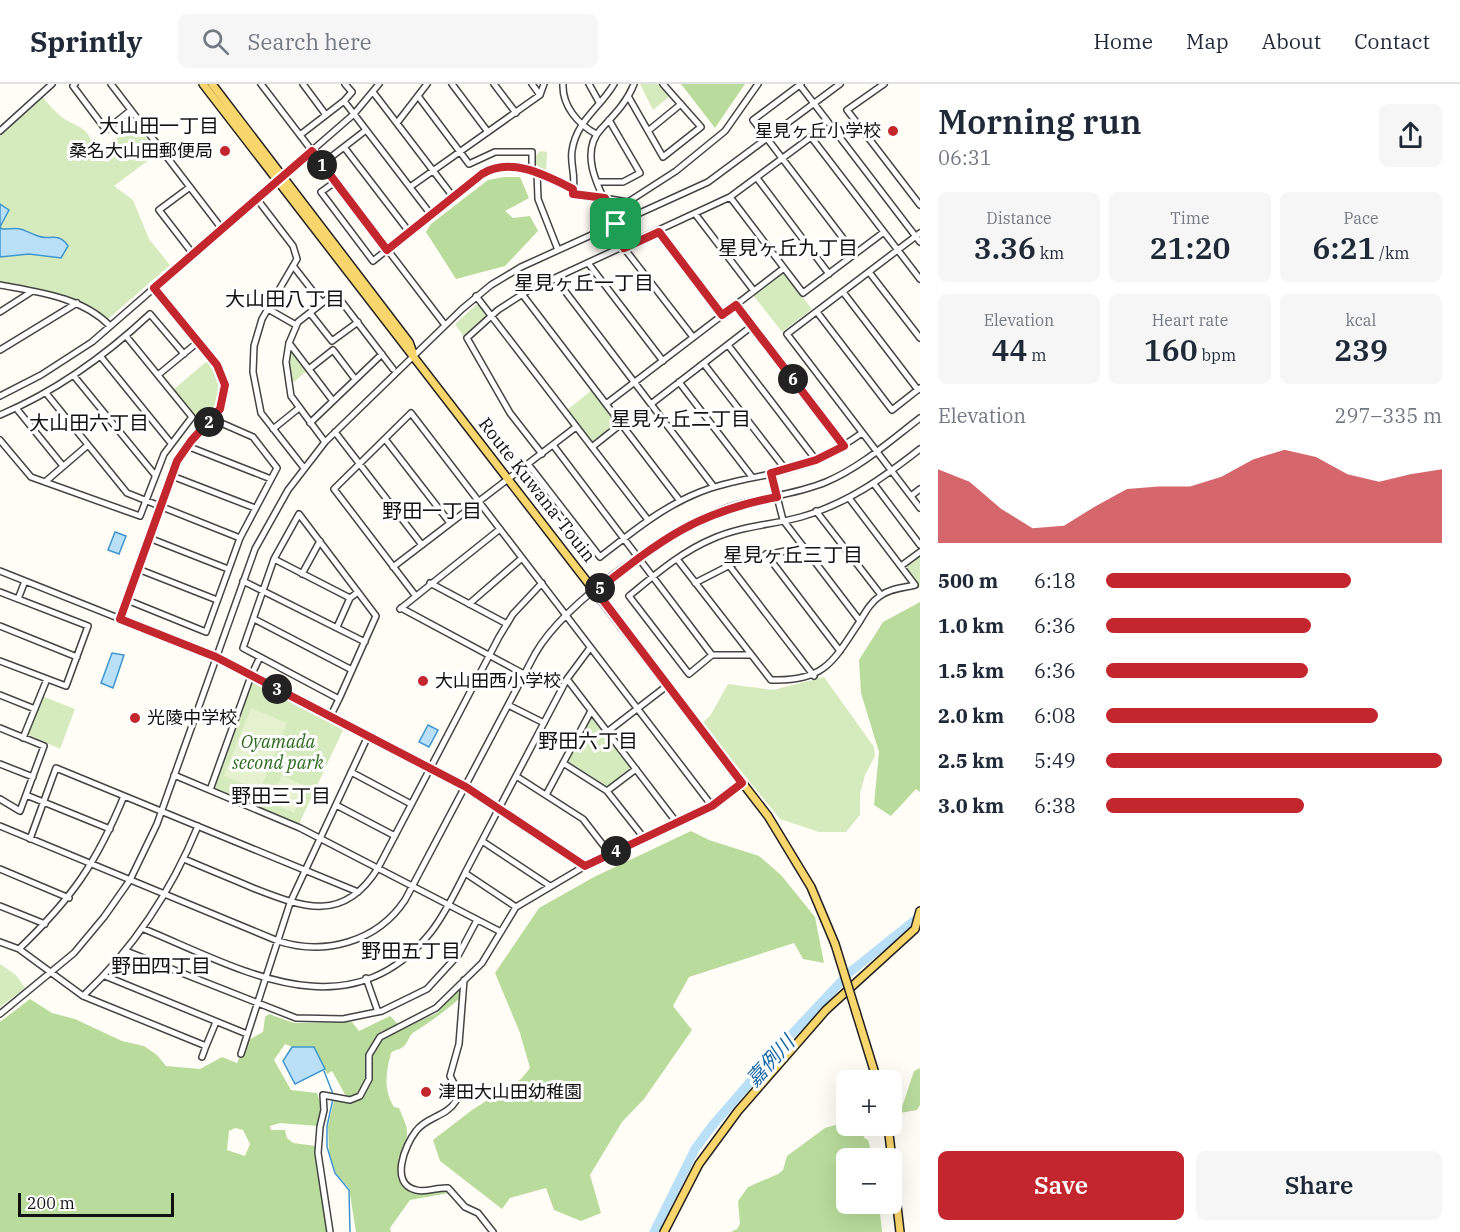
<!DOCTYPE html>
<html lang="en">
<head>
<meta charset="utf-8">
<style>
	:root { --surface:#fff; --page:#f6f6f7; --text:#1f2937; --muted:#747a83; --line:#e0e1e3; --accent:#c4262e }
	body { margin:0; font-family:"IBM Plex Serif","Noto Sans JP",serif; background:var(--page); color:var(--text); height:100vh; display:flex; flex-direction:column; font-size:22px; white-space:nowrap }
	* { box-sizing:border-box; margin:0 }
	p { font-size:20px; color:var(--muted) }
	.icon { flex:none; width:33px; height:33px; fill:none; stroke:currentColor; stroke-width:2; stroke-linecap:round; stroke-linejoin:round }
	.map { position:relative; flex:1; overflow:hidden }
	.panel { display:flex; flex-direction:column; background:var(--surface); width:540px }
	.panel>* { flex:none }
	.tools { position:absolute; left:836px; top:986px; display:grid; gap:12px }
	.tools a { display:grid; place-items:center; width:66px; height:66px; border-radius:9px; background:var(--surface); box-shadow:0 6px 24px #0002; font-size:30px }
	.scale { position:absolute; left:18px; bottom:15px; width:156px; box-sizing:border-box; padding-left:6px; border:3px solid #111; border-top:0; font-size:16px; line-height:21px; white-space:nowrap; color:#111; -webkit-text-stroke:4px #fff; paint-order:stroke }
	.pin { position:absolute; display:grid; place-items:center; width:51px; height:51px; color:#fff; margin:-26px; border-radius:12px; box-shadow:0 3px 9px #0006 }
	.km { position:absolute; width:30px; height:30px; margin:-15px; border-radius:50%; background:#222; color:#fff; font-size:16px; line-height:30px; text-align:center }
	.round { display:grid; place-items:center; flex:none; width:63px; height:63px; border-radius:9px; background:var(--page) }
	.overview { display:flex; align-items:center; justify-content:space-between; height:102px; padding:0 18px }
	h1 { font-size:33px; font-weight:600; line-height:45px }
	.figures { display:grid; grid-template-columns:repeat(3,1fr); gap:9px; height:102px; padding:6px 18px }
	.figures div { display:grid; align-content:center; border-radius:9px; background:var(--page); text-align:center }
	.figures b { font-size:30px; font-weight:600 }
	.figures small { font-size:16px; font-weight:400 }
	.figures p { font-size:16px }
	.chart { height:168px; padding:12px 18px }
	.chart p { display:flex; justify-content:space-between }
	.chart svg { width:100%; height:108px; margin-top:6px; fill:var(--accent); opacity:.7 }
	.cta { display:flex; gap:12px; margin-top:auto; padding:12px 18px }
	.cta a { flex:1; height:69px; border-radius:9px; background:var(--accent); color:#fff; font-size:24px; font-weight:600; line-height:69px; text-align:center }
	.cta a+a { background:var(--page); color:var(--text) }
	ul { padding:0 18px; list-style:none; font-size:20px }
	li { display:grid; grid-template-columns:96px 72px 1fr; align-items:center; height:45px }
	li i { height:15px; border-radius:8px; background:var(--accent) }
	header { display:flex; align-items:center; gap:36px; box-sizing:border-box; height:84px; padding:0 30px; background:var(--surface); border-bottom:2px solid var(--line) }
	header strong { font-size:28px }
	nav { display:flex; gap:33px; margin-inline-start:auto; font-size:21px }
	.search { width:420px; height:54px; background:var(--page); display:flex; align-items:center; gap:15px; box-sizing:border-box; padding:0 21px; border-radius:9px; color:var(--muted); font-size:22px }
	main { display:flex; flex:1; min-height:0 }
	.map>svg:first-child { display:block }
</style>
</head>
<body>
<header>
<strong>Sprintly</strong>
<div class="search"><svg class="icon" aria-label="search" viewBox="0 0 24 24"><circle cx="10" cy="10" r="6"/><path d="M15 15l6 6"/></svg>Search here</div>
<nav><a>Home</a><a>Map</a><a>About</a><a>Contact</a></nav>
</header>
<main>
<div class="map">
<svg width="920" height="1148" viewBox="0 0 920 1148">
	<rect width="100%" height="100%" fill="#fffdf5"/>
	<path fill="#d5ebbd" d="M640 0H660L670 12 653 26Z
		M43 13C49 21 55 28 63 34 80 45 89 42 94 66L103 64 135 40 158 69 114 102 133 116 149 155 170 181 108 235 74 215 0 198V52Z
		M540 67 547 68 546 88 535 80V73Z
		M782 188 812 225 782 248 753 211Z
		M476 221H479L486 232 464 253 455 240Z
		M289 265 307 287 290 301 287 285Z
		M207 277C224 299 223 320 201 338L173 306Z
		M592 306 616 338 593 359 567 326Z
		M920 471V504L906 484Z
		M824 593 874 663 875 672 865 691 860 710V731L846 748H819L780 735 702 639 710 632 728 600 773 606Z
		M252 597 344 644 299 740 214 705Z
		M42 612 75 625 60 665 27 650Z
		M590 633H592L631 683 608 703 567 677Z
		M0 880 16 891 25 904 0 923Z"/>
	<path fill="#b9dc9c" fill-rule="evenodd" d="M681 0H745L715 44Z
		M504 93H520L529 114 505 127 513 134 530 132 538 147 505 182 456 195 426 148 431 140 488 96Z
		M920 518V708L916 705 891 732 874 721 879 668 861 609 859 576 883 538Z
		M691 747 709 756 759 772 781 791 815 833 824 879 803 875 794 859 689 893 673 922 692 946 644 1015 622 1038 590 1091 601 1129 581 1137 554 1126 546 1104 510 1114 502 1125 440 1077 433 1056 472 1026 521 995 530 984 520 949 495 889 539 824 594 793Z
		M460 904V914C447 926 429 939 414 948 409 951 408 959 403 963 399 966 395 965 391 969 386 988 383 1006 394 1023L399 1024C402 1033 408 1041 407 1051 406 1068 386 1095 409 1107 422 1114 438 1102 449 1109L410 1116 390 1144 391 1148H356L349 1104 336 1089 329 1070 328 1042 334 1017H355L365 1010 371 999V973L382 954 437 929Z
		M30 915 52 929 75 935 122 957 144 962 157 971 166 982 200 985 222 973 237 979 247 957 263 948 265 933 269 930 294 939 352 938 359 947 390 932 398 940C369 955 366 966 367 998L353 1013 347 1014 332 987 327 990 314 963H292L285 960 274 976 291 1006 317 1009 323 1026 318 1042 280 1039 270 1042 271 1046H285L287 1054 293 1059 316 1062 329 1148H0V938ZM235 1044 243 1046 250 1060 245 1072 227 1066 229 1047Z
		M920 984V1021L917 1026 900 1029 914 987Z
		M846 1038V1041H863L864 1054 868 1056 873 1074H846V1119H879L882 1148H731L737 1145 740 1140 738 1117 748 1103 778 1090 783 1086 787 1072 825 1044Z"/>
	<path fill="#e6f2cf" d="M251 624 287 639 260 706 224 692Z
		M282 691 307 703 294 729 270 718Z"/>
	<path fill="#b9e0f7" stroke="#3f96cf" stroke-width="1.5" d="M0 120 9 126 0 143 2 145C26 144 17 144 38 152 49 157 58 147 68 162L61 174 29 170 0 173Z
		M115 448 126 452 119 470 108 466Z
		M112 569 124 571 113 604 101 599Z
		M428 641 438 646 429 663 419 658Z
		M292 963H314L325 985 295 1000 283 977Z"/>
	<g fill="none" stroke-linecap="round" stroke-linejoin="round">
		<path stroke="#3f96cf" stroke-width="1.5" d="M324 987 333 1010
			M333 1015 327 1042V1063L335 1089 349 1106 350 1148"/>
		<path stroke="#b9e0f7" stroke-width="9" d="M654 1148 695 1065 712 1042 787 955 850 888 920 832"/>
		<g stroke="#444" stroke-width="8">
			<path id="minor" d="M75 0 73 2 106 46 131 26
				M111 0 222 145
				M261 0 445 241
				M303 0 326 31
				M452 0 488 48
				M494 0 516 29
				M532 0 540 11
				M563 0C562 22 578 40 596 50
				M589 0 599 18
				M799 0 920 158
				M801 0 753 36 855 170
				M884 0 847 26 920 121
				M373 8 454 114
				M418 12 469 80 495 68H532V86
				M628 12 663 73 701 43 663 0
				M344 17 432 132
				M397 39 427 0
				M0 47 52 0
				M648 47 681 20
				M300 51 344 17 352 8 345 0
				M344 63 410 149
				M322 80 366 46
				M537 88 538 115 558 166
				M757 94 829 190
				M335 98 321 108 373 177 482 90C512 72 546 91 573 105V109L628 118 676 87 725 47 758 0
				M597 98H623L640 89 609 36
				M190 103 159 126 193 170
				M410 103 540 11 544 0
				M573 105C576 92 570 80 572 67 576 37 600 24 614 0
				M730 113 803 209 884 148
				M257 115 293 162 297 175 262 235 254 262 253 288 261 329 304 384
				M696 131 754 207
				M616 140C604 113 576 72 601 45 614 31 627 18 634 0
				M613 141 624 164 693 253
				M659 148 722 231
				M920 149 787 250 920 424
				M588 179 663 277
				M294 183 322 219
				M869 188 920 254
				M555 194 714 403
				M0 201C38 208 82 213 110 242
				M843 208 918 306
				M522 210 606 320 784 184
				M476 212 648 436
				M736 221 844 362
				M268 225 296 241
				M0 228 31 208
				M817 228 892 326 920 304
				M310 229 332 257 358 238
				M289 259 333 317
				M728 261 816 376
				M0 266 77 219
				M101 273 170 358
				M704 280 786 386
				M309 285 333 266 355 295
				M158 291 198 258
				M74 292 155 391
				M679 298 752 393
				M46 309 127 409 240 454
				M0 312 41 291 92 258 354 30 379 0
				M606 320 680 417
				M651 320 752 242
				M16 324 63 382
				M0 331C57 307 105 272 150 230L184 270
				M310 339 382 270
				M273 345 299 324
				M335 348 422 461
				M385 355 450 439
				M0 356 31 393 140 432 164 370 192 333 126 252
				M325 358 291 312 286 278 289 259 298 238 335 209 393 285
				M553 361 712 571
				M187 362 271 395
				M592 363 621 340
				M542 370 510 329 467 254 498 226 529 206 730 113 811 53 920 195
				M528 380 600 473C632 448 662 423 700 408 727 397 756 394 784 387 813 380 838 366 862 349
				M771 389 783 436 860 537
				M172 392 255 424
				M45 398 88 361
				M874 400 920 461
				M911 412 920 405
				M816 427 881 511
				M299 430 376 532 339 615 243 564 274 475Z
				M149 454 228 485
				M766 470 840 567
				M274 475 350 514
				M677 475 771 596C824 598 833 578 860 537 866 527 871 518 880 512 891 504 903 504 915 501L849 414
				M728 480 814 592
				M901 482 920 468
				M393 483 576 343
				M138 485 217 516
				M0 487 216 573 466 703 585 782
				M302 490 320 457
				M243 497 365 558
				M430 499 507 540
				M695 499 738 477 804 463
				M0 508 88 542 66 602 0 577
				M415 511 334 405 411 329 712 722
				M18 515 25 497
				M127 516 206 548 240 454 277 384 253 353 212 335
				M469 520 522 474
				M401 524 524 590
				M400 525 500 445
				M120 535 177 377 191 357 220 325 225 301 217 281 154 204
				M254 535 352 586
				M0 542 77 573
				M337 543 350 514 358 508
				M751 571H712L689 590 629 512C655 491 681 468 712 455 741 442 771 441 801 433 847 420 883 394 920 365
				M567 595 677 739
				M0 611 35 625
				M508 621 544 639
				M330 633 339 615
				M0 644 44 662 20 727 0 715
				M607 648 668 601
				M23 654 47 595
				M563 679 607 707 644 754
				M0 680 33 693
				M351 688 411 720
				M174 691 300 744 501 848
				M516 692 583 735 610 770
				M210 706 251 592 260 573
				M607 707 636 685
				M26 711 110 745
				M546 711 591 627
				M336 721 395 752
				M0 742 278 857C325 872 377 858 405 816L535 570C565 517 672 443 729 423 761 413 795 411 826 398 861 383 890 357 920 334
				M30 755 56 684 358 808
				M482 757 550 802
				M184 775C207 785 230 794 253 804 304 824 344 839 378 784L499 553 513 530 542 499
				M0 785 69 814
				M0 822 45 840
				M516 823 465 789 567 595 590 564
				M144 845C239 884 348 951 431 848 445 830 455 809 465 789
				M0 858 19 865 83 912 206 962 216 938
				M19 865C72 814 96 780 124 712
				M126 867 296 934 343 935 382 927 427 905 459 870 477 836
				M105 892 247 950
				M366 894 378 928
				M464 896 459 960 450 992 457 1005 456 1017C446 1033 426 1033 416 1047 405 1061 389 1100 416 1106 426 1109 437 1103 448 1104L465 1123 478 1129 493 1148
				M83 912C135 863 171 808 198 742
				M0 930 74 869 104 833 130 796 157 740 255 465 288 406 325 358 462 225 491 201 521 183 708 98 840 0
				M241 970 290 819 368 652
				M202 973 206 962
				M330 1148 318 1069 320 1043 324 1026 323 1011 350 1016 360 1012 369 995V971L380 953 436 924 482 879 516 823 585 782 712 722 742 699"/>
		</g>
		<g stroke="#222" stroke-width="10">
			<path id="major" d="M203 0 768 732 811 803 835 860
				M212 0 409 258 413 269
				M856 928 877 996
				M888 1041 900 1148
				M664 1148 699 1080 738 1027 826 926 915 845 920 827"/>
		</g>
		<use href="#minor" stroke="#fff" stroke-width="5"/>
		<use href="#major" stroke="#f9d66b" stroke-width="7"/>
		<g stroke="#222" stroke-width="10" stroke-linecap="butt">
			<path id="major-bridge" d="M835 860 856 928"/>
		</g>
		<use href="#major-bridge" stroke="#f9d66b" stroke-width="7"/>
	</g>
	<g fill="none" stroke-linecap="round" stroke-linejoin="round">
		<g stroke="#fff" stroke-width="12">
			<path id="route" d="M312 67 387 166 482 90C511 72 547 92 573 105V110L605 114 624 164 659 148 722 231 736 221 844 362 816 376 771 389 777 413C694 429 661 456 596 507L742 699 712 722 585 782 466 703 216 573 120 535 177 377 191 357 220 325 225 301 217 281 154 204Z"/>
		</g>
		<use href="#route" stroke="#c4262e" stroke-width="8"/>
	</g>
	<g fill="#c4262e" stroke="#fff" stroke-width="2">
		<circle cx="893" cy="47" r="6"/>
		<circle cx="225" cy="67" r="6"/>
		<circle cx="423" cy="597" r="6"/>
		<circle cx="135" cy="634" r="6"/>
		<circle cx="426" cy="1008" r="6"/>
	</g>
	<g text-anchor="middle" stroke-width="6" stroke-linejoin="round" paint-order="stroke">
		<g font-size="18" fill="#111" stroke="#fff" text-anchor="start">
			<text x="881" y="53" text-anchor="end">星見ヶ丘小学校</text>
			<text x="213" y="73" text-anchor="end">桑名大山田郵便局</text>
			<text x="435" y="603">大山田西小学校</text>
			<text x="147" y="640">光陵中学校</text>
			<text x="438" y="1014">津田大山田幼稚園</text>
		</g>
		<g font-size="18" fill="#111" stroke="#fff">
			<text transform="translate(537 406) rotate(52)" y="6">Route Kuwana-Touin</text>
		</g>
		<g font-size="18" font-style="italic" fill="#2f6b1f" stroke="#fff">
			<text x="278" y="664">Oyamada<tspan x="278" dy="21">second park</tspan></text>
		</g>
		<g font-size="20" fill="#111" stroke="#fff">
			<text x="159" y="49">大山田一丁目</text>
			<text x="788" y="171">星見ヶ丘九丁目</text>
			<text x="584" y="206">星見ヶ丘一丁目</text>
			<text x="285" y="222">大山田八丁目</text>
			<text x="681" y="342">星見ヶ丘二丁目</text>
			<text x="89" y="346">大山田六丁目</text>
			<text x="432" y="434">野田一丁目</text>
			<text x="793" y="478">星見ヶ丘三丁目</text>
			<text x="588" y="664">野田六丁目</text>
			<text x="281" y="719">野田三丁目</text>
			<text x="411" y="874">野田五丁目</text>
			<text x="161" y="889">野田四丁目</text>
		</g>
		<g font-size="20" font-style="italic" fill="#1768a6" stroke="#fff">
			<text transform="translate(770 977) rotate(-48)" y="7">嘉例川</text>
		</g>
	</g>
</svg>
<div class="tools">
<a>+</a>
<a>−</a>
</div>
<div class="scale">200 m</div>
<div class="pin" style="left:616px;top:140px;background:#1e9e55"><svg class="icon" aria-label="arrive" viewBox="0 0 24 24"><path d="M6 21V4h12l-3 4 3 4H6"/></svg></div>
<b class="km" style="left:322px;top:81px">1</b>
<b class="km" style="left:209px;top:338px">2</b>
<b class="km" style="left:277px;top:605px">3</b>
<b class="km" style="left:616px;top:767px">4</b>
<b class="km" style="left:600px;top:504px">5</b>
<b class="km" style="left:793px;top:295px">6</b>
</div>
<section class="panel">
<div class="overview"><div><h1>Morning run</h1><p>06:31</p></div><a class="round"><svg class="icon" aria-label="share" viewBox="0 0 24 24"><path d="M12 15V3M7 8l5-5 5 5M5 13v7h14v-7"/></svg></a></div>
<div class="figures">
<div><p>Distance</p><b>3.36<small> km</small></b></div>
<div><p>Time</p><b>21:20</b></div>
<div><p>Pace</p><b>6:21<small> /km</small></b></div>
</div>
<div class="figures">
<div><p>Elevation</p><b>44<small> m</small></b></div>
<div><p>Heart rate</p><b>160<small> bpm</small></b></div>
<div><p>kcal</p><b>239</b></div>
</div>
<div class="chart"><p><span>Elevation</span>297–335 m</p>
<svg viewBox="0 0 160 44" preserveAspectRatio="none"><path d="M0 44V14L10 19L20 30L30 38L40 37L50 29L60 22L70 21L80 21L90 17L100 10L110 6L120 9L130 16L140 19L150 16L160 14V44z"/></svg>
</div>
<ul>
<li><b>500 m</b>6:18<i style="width:73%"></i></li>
<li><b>1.0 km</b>6:36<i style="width:61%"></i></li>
<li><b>1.5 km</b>6:36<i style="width:60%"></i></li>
<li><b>2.0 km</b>6:08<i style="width:81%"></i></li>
<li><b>2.5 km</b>5:49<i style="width:100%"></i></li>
<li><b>3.0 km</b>6:38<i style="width:59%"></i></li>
</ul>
<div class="cta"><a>Save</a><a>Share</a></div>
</section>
</main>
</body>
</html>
